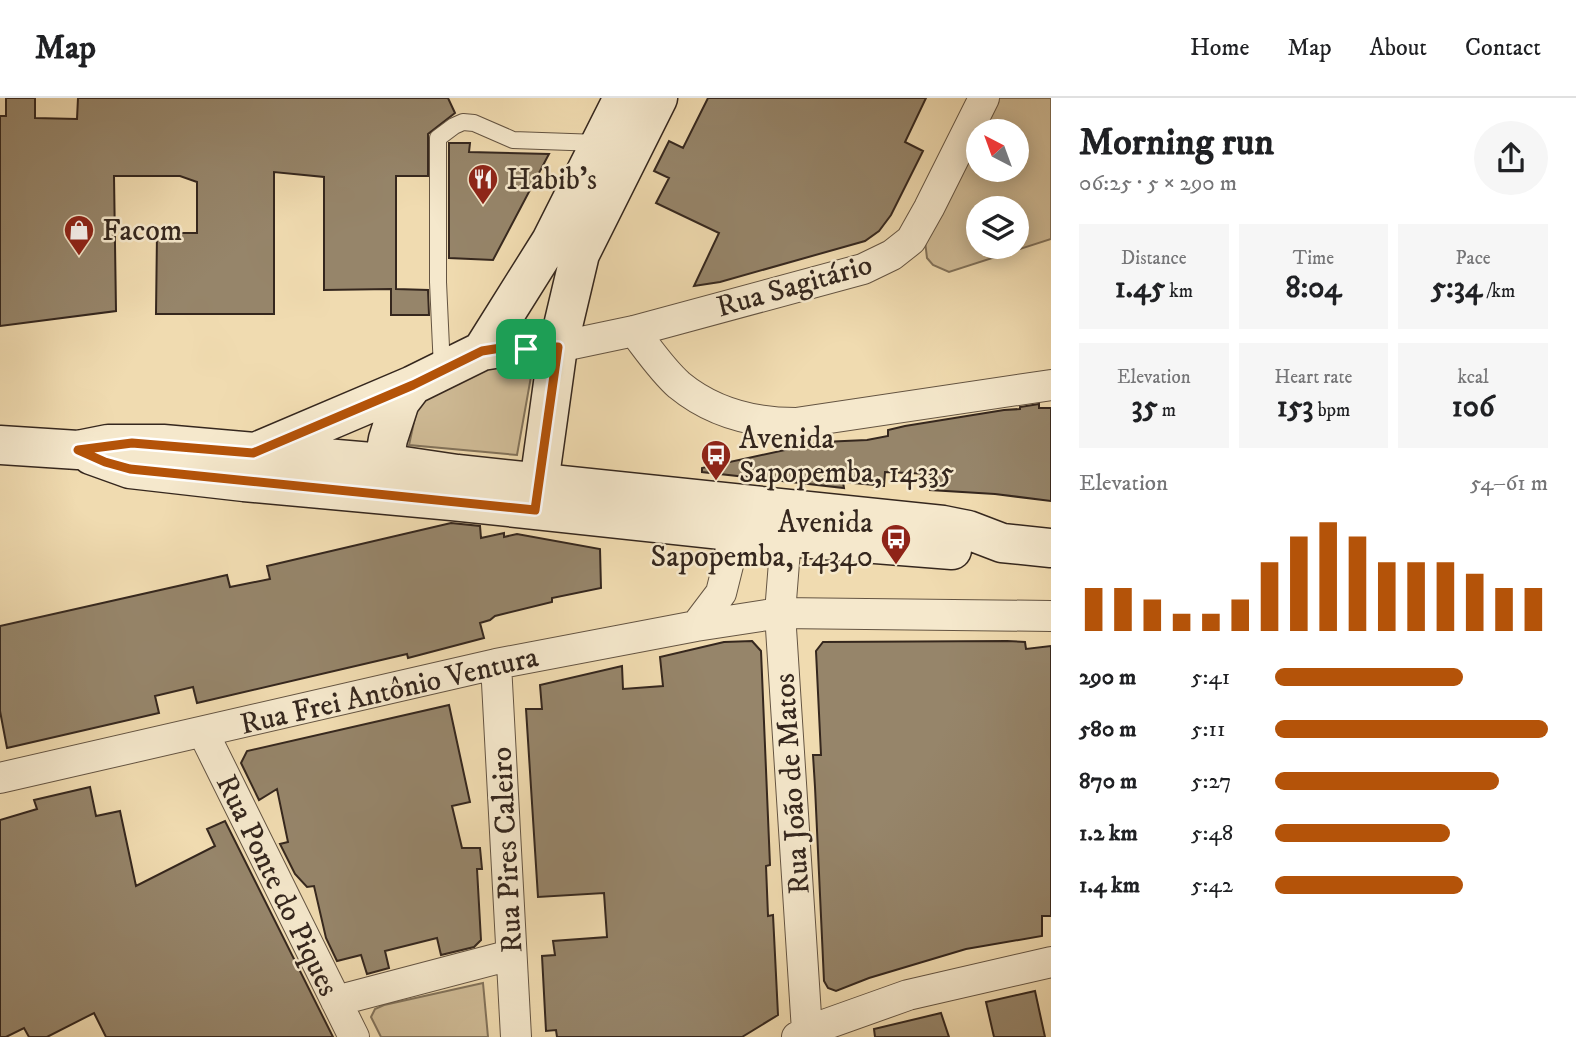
<!DOCTYPE html>
<html lang="en">
<head>
<meta charset="utf-8">
<style>
	:root { --surface:#fff; --page:#f6f6f6; --text:#202124; --muted:#757577; --line:#e0e0e0; --accent:#b45309 }
	body { margin:0; font-family:"IM FELL DW Pica",serif; background:var(--page); color:var(--text); height:100vh; display:flex; flex-direction:column; font-size:26px; white-space:nowrap }
	* { box-sizing:border-box; margin:0 }
	p { font-size:23px; color:var(--muted) }
	.icon { flex:none; width:38px; height:38px; fill:none; stroke:currentColor; stroke-width:2; stroke-linecap:round; stroke-linejoin:round }
	.map { position:relative; flex:1; overflow:hidden }
	.sheet { display:flex; flex-direction:column; background:var(--surface); width:525px }
	.sheet>* { flex:none }
	.needle { width:46px; rotate:319deg }
	.buttons { position:absolute; left:966px; top:21px; display:grid; gap:14px }
	.buttons a { display:grid; place-items:center; width:63px; height:63px; border-radius:50%; background:var(--surface); box-shadow:0 4px 18px #0003; font-size:35px }
	.pin { position:absolute; display:grid; place-items:center; width:60px; height:60px; color:#fff; margin:-30px; border-radius:14px; box-shadow:0 4px 10px #0006 }
	.round { display:grid; place-items:center; flex:none; width:74px; height:74px; border-radius:37px; background:var(--page) }
	.headline { display:flex; align-items:center; justify-content:space-between; height:119px; padding:0 28px }
	h1 { font-size:38px; font-weight:700; line-height:52px }
	.stats { display:grid; grid-template-columns:repeat(3,1fr); gap:10px; height:119px; padding:7px 28px }
	.stats div { display:grid; align-content:center; border-radius:0px; background:var(--page); text-align:center }
	.stats b { font-size:30px; font-weight:700 }
	.stats small { font-size:19px; font-weight:400 }
	.stats p { font-size:19px }
	.chart { height:196px; padding:14px 28px }
	.chart p { display:flex; justify-content:space-between }
	.chart svg { width:100%; height:126px; margin-top:7px; stroke:var(--accent); stroke-width:6 }
	ul { padding:0 28px; list-style:none; font-size:23px }
	li { display:grid; grid-template-columns:112px 84px 1fr; align-items:center; height:52px }
	li i { height:18px; border-radius:9px; background:var(--accent) }
	header { display:flex; align-items:center; gap:42px; box-sizing:border-box; height:98px; padding:0 35px; background:var(--surface); border-bottom:2px solid var(--line) }
	header strong { font-size:33px }
	nav { display:flex; gap:38px; margin-inline-start:auto; font-size:24px }
	main { display:flex; flex:1; min-height:0 }
	.map>svg:first-child { display:block }
</style>
</head>
<body>
<header>
<strong>Map</strong>
<nav><a>Home</a><a>Map</a><a>About</a><a>Contact</a></nav>
</header>
<main>
<div class="map">
<svg width="1051" height="939" viewBox="0 0 1051 939">
	<rect width="100%" height="100%" fill="#f0dbb0"/>
	<filter id="stains"><feTurbulence type="fractalNoise" baseFrequency=".00286" numOctaves="4"/><feColorMatrix values="0 0 0 0 .2 0 0 0 0 .09 0 0 0 0 .02 0 0 0 .5 -.17"/></filter>
	<radialGradient id="worn" r=".72"><stop offset=".6" stop-color="#630" stop-opacity="0"/><stop offset="1" stop-color="#630" stop-opacity=".3"/></radialGradient>
	<path fill="#d0bc97" stroke="#82725a" stroke-width="2" fill-rule="evenodd" d="M998 0H1051V141L949 174 933 167 927 160 925 143 978 39V72H1017V33H981ZM978 110H1017V149H978Z
		M497 264 521 267 532 273 517 357 409 347 416 315 424 301Z
		M483 885 488 939H381L371 919 375 911 384 907Z"/>
	<path fill="#96856a" stroke="#35271e" stroke-width="2" d="M6 0H35V20L77 21 78 0H448L455 15 428 36V78H396V191L428 192 429 217H391V191L324 192V79L274 74V216H156L157 135H197V84L180 78H114L116 213 0 228V18H6Z
		M708 0H926L905 44 923 53 891 117 879 133 865 143 720 184 694 188 719 135 656 105 669 80 654 73 669 43 683 50Z
		M449 45H470L469 54 549 56 493 162 449 160Z
		M1039 306V310H1051V403L995 396 930 392 931 376 885 374 884 388 843 384 844 390 702 374V370L822 344 867 342 888 338V332L905 328 1004 312 1020 311V309Z
		M451 425 480 428 481 440 504 435V439L517 436 600 451 601 490 552 500V504L495 518 490 522 480 525 484 540 408 560 407 556 197 605 193 589 155 598 159 615 7 650 0 613V528L227 477 230 489 270 481 267 468Z
		M752 543 761 553 770 767 766 768 768 818 773 817 778 917 742 939H557L556 932 546 933 542 858 555 857 553 843 607 839 604 795 538 799 526 611H542L540 587 622 568 623 591 663 588 660 559 724 544Z
		M1007 543 1025 544 1026 551 1051 548V818H1042V838L966 851 869 880 836 893 828 890 824 883 815 689 813 657H821L816 553 823 544Z
		M449 607 470 704 452 708 462 750H480L482 771H477L481 842 474 849 441 857 437 840 385 853 389 870 367 876 361 857 337 863 326 840 314 788 307 789 295 776 280 746 288 744 277 691 259 702 241 665 247 653Z
		M90 689 96 718 120 713 136 788 215 748 207 731 225 723 333 939H106L94 915 47 939H29L24 930 6 939H0V722L37 711 34 702Z
		M1035 893 1045 939H994L986 904Z
		M941 915 949 939H875L874 931Z"/>
	<g fill="none" stroke-linecap="round" stroke-linejoin="round">
		<g stroke="#645442" stroke-width="18">
			<path id="service" d="M442 271 438 184V40L454 28 463 24 474 25 513 42 599 45"/>
		</g>
		<g stroke="#645442" stroke-width="32">
			<path id="minor" d="M634 233C648 251 662 272 679 287 713 315 753 325 796 325L1051 287
				M558 249 634 233 863 171 892 157 911 142 929 110 984 0
				M786 439 780 515 807 933
				M696 528 721 495 730 459 732 434
				M496 566 516 939
				M203 634 354 939
				M0 680 496 566 696 528 780 515 1051 518
				M336 903 511 857
				M797 939 807 933 908 897 1051 864"/>
		</g>
		<g stroke="#35271e" stroke-width="41">
			<path id="secondary" d="M482 253 507 249H558
				M0 347 78 352 108 346H163L383 365 457 376 943 427 968 432 1002 445 1051 450
				M260 352 413 287
				M91 357 130 371 244 384 452 403 786 439 952 452
				M379 391 388 341 400 304 413 287 482 253 551 143 623 0
				M536 407 558 249 580 156 658 0"/>
		</g>
		<use href="#service" stroke="#f5e8cc" stroke-width="16"/>
		<use href="#minor" stroke="#f5e8cc" stroke-width="30"/>
		<use href="#secondary" stroke="#f5e8cc" stroke-width="38"/>
	</g>
	<g fill="none" stroke-linecap="round" stroke-linejoin="round">
		<g stroke="#fff" stroke-width="14">
			<path id="route" d="M507 249H558L535 412 130 371 105 364 78 352 132 345 253 355 413 287 482 253Z"/>
		</g>
		<use href="#route" stroke="#b45309" stroke-width="9"/>
	</g>
	<defs>
		<g id="restaurant-pin" transform="scale(1.575)"><path d="M0 17L-7.5 6A9.5 9.5 0 1 1 7.5 6Z" fill="#8f2418" stroke="#f5e8cc"/><path d="M-5-6h1v4h1v-4h1v4h1v-4h1v5L-1.5 .5V6h-2V.5L-5-1ZM5-6V6H3V1.5H1.5Q1.5-4 5-6Z" fill="#fff"/></g>
		<g id="shop-pin" transform="scale(1.575)"><path d="M0 17L-7.5 6A9.5 9.5 0 1 1 7.5 6Z" fill="#8f2418" stroke="#f5e8cc"/><path d="M-5-2.5h2.3a2.7 3.5 0 0 1 5.4 0H5L5.5 6h-11ZM-1.5-2.5h3a1.5 2.3 0 0 0-3 0Z" fill="#fff"/></g>
		<g id="bus-pin" transform="scale(1.575)"><path d="M0 17L-7.5 6A9.5 9.5 0 1 1 7.5 6Z" fill="#8f2418" stroke="#f5e8cc"/><path d="M-5-6H5V4H4V6H2V4H-2V6H-4V4H-5ZM-3.5-4V0h7V-4ZM-3.5 1.2v1.5H-2V1.2ZM2 1.2v1.5H3.5V1.2Z" fill="#fff"/></g>
	</defs>
	<g fill-rule="evenodd">
		<use href="#restaurant-pin" x="483" y="81"/>
		<use href="#shop-pin" x="79" y="132"/>
		<use href="#bus-pin" x="716" y="357"/>
		<use href="#bus-pin" x="896" y="441"/>
	</g>
	<g text-anchor="middle" stroke-width="5" stroke-linejoin="round" paint-order="stroke">
		<g font-size="30" fill="#35271e" stroke="#f5e8cc" text-anchor="start">
			<text x="506" y="91">Habib's</text>
			<text x="102" y="142">Facom</text>
			<text x="739" y="350">Avenida<tspan x="739" dy="34">Sapopemba, 14335</tspan></text>
			<text x="873" y="434" text-anchor="end">Avenida<tspan x="873" dy="34">Sapopemba, 14340</tspan></text>
		</g>
		<g font-size="30" fill="#35271e" stroke="#f5e8cc">
			<text transform="translate(794 187) rotate(-16)" y="10">Rua Sagitário</text>
			<text transform="translate(389 592) rotate(-13)" y="10">Rua Frei Antônio Ventura</text>
			<text transform="translate(791 686) rotate(-94)" y="10">Rua João de Matos</text>
			<text transform="translate(506 752) rotate(-93)" y="10">Rua Pires Caleiro</text>
			<text transform="translate(278 787) rotate(64)" y="10">Rua Ponte do Piques</text>
		</g>
	</g>
	<rect width="100%" height="100%" filter="url(#stains)"/>
	<rect width="100%" height="100%" fill="url(#worn)"/>
</svg>
<div class="buttons">
<a><svg class="needle" viewBox="-14 -14 28 28"><path d="M0-13l5 13h-10z" fill="#e53935"/><path d="M0 13l5-13h-10z" fill="#757577"/></svg></a>
<a><svg class="icon" aria-label="layers" viewBox="0 0 24 24"><path d="M12 4l9 5-9 5-9-5zM3 14l9 5 9-5"/></svg></a>
</div>
<div class="pin" style="left:526px;top:251px;background:#1e9e55"><svg class="icon" aria-label="arrive" viewBox="0 0 24 24"><path d="M6 21V4h12l-3 4 3 4H6"/></svg></div>
</div>
<section class="sheet">
<div class="headline"><div><h1>Morning run</h1><p>06:25 · 5 × 290 m</p></div><a class="round"><svg class="icon" aria-label="share" viewBox="0 0 24 24"><path d="M12 15V3M7 8l5-5 5 5M5 13v7h14v-7"/></svg></a></div>
<div class="stats">
<div><p>Distance</p><b>1.45<small> km</small></b></div>
<div><p>Time</p><b>8:04</b></div>
<div><p>Pace</p><b>5:34<small> /km</small></b></div>
</div>
<div class="stats">
<div><p>Elevation</p><b>35<small> m</small></b></div>
<div><p>Heart rate</p><b>153<small> bpm</small></b></div>
<div><p>kcal</p><b>106</b></div>
</div>
<div class="chart"><p><span>Elevation</span>54–61 m</p>
<svg viewBox="0 0 160 44" preserveAspectRatio="none"><path d="M5 44V29M15 44V29M25 44V33M35 44V38M45 44V38M55 44V33M65 44V20M75 44V11M85 44V6M95 44V11M105 44V20M115 44V20M125 44V20M135 44V24M145 44V29M155 44V29"/></svg>
</div>
<ul>
<li><b>290 m</b>5:41<i style="width:69%"></i></li>
<li><b>580 m</b>5:11<i style="width:100%"></i></li>
<li><b>870 m</b>5:27<i style="width:82%"></i></li>
<li><b>1.2 km</b>5:48<i style="width:64%"></i></li>
<li><b>1.4 km</b>5:42<i style="width:69%"></i></li>
</ul>
</section>
</main>
</body>
</html>
